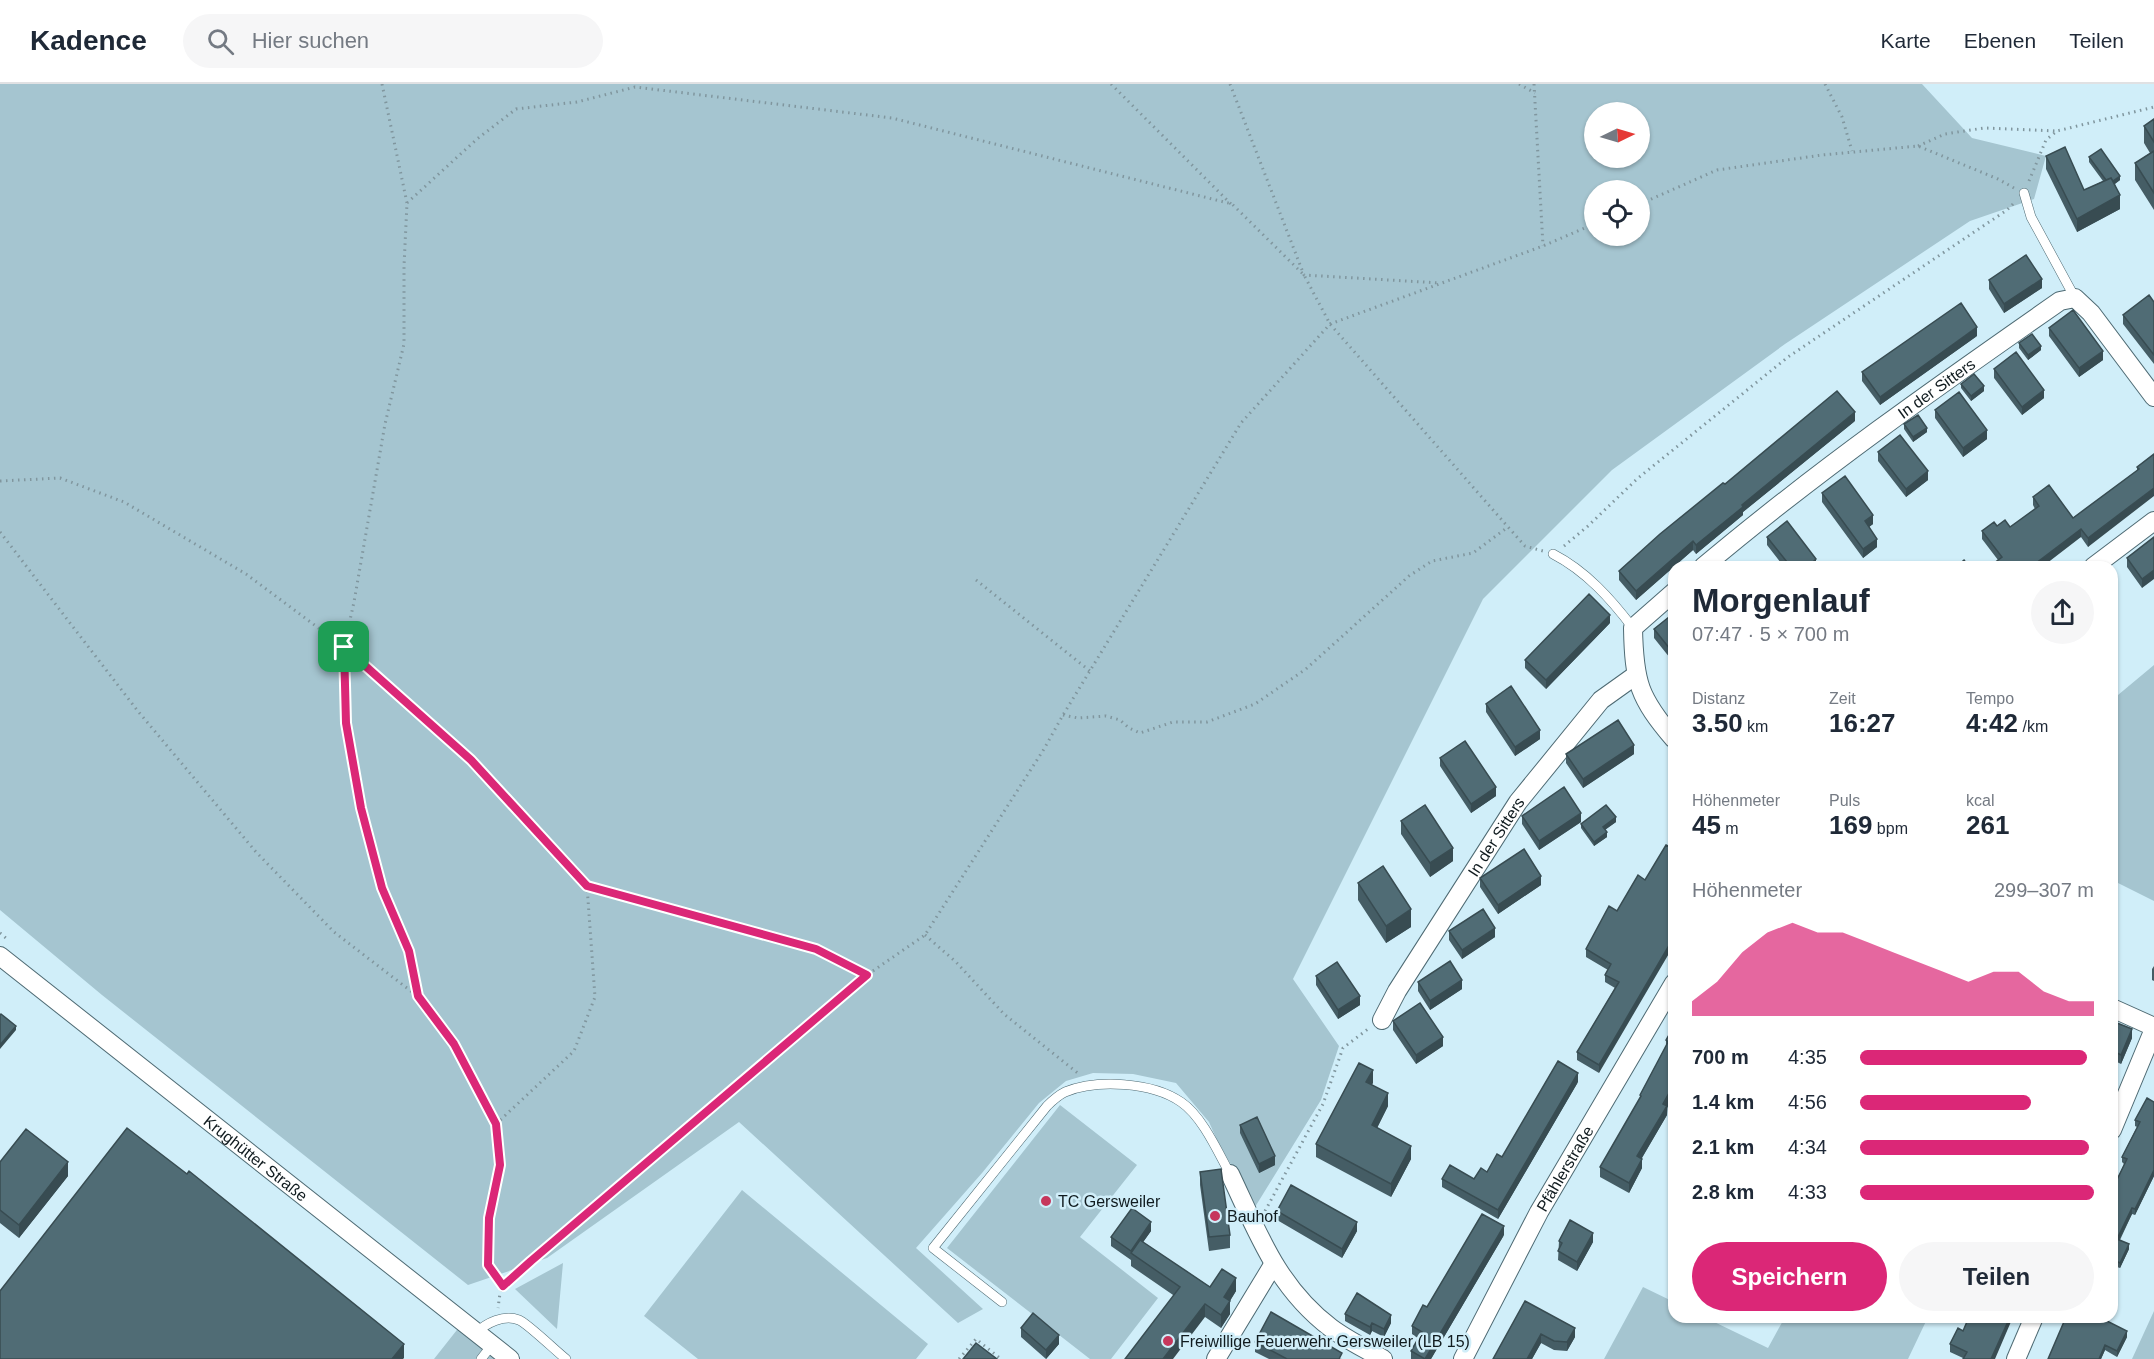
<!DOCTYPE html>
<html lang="de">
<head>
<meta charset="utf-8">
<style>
	:root { --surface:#fff; --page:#f6f6f7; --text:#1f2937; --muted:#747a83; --line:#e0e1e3; --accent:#db2777 }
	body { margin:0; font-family:Arial,sans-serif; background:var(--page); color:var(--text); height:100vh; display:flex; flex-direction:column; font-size:22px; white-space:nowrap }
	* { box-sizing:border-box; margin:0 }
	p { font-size:20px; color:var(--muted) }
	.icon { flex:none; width:33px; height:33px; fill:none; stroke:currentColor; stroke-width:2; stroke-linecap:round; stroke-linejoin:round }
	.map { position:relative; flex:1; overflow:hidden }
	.side { position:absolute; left:1668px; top:477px; width:450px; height:762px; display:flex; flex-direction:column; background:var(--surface); border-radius:18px; box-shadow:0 2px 4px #0004 }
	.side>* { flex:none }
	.needle { width:39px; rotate:85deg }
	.controls { position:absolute; left:1584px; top:18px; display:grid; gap:12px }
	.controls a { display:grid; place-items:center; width:66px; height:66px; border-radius:50%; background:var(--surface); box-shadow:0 2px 4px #0004; font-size:30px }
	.pin { position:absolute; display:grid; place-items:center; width:51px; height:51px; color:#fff; margin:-26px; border-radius:12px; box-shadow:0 3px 9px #0006 }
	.round { display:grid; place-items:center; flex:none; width:63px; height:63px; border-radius:32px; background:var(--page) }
	.overview { display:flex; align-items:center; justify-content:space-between; height:102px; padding:0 24px }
	h1 { font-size:33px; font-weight:800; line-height:45px }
	.figures { display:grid; grid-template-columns:repeat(3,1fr); gap:9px; height:102px; padding:6px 24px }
	.figures div { display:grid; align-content:center }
	.figures b { font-size:26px; font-weight:800 }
	.figures small { font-size:16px; font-weight:400 }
	.figures p { font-size:16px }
	.chart { height:168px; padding:12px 24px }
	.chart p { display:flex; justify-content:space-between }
	.chart svg { width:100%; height:108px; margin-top:6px; fill:var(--accent); opacity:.7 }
	.cta { display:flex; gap:12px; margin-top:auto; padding:12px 24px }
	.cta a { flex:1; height:69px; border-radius:36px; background:var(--accent); color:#fff; font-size:24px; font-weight:800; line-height:69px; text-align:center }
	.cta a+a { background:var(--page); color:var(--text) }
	ul { padding:0 24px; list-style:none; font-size:20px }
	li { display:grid; grid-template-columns:96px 72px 1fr; align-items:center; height:45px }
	li i { height:15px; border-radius:8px; background:var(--accent) }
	header { display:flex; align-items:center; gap:36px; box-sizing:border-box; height:84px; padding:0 30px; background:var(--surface); border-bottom:2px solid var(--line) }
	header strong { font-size:28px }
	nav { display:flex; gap:33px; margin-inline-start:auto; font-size:21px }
	.search { width:420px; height:54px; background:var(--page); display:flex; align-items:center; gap:15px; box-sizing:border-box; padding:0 21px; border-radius:33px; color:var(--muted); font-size:22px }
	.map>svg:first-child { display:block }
</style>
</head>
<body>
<header>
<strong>Kadence</strong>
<div class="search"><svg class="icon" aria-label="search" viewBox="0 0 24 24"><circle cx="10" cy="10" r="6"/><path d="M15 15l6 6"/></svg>Hier suchen</div>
<nav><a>Karte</a><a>Ebenen</a><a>Teilen</a></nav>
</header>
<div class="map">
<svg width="2154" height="1275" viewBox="0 0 2154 1275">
	<rect width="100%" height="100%" fill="#d0eef9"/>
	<path fill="#a5c5d0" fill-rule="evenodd" d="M0 0H1922L1972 54 2046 72 2034 115 1970 137 1785 260 1612 386 1483 515 1293 895 1339 962 1321 1016 1255 1123 1217 1056 1209 1038 1176 999 1133 990 1093 989 1066 997 1039 1019 982 1089 916 1164 983 1225 958 1239 739 1038 547 1174 468 1201 102 911 0 826ZM1594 28H1640V74H1594ZM1594 106H1640V152H1594Z
		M2154 581V817L2112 796V616Z
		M1060 1021 1137 1081 1080 1153 1158 1214 1111 1275H1090L947 1164Z
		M742 1106 928 1260 916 1275H698L644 1232Z
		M563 1179 557 1245 515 1205Z
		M1643 1203 1674 1218V1233H1704L1768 1264 1785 1233H1928L1908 1275H1604Z
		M2154 1227V1275H2132Z
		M464 1237 511 1275H434Z"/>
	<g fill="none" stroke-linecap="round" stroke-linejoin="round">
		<g stroke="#4e6a73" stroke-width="10">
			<path id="service" d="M2024 109 2031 133 2075 214
				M1553 470C1586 487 1611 515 1633 544
				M1002 1218 933 1164 1047 1022C1052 1017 1059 1011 1065 1008 1097 995 1152 998 1181 1018 1202 1032 1218 1068 1230 1090
				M476 1249C486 1239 504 1230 519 1236 527 1239 557 1268 566 1275
				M481 1275 492 1261"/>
		</g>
		<g stroke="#4e6a73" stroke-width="20">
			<g id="minor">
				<path id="s1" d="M1703 483C1817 387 1938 302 2060 217L2075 214 2091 229 2154 313"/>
				<path d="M2093 483 2154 437"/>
				<path d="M1674 508 1633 544C1634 598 1639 614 1674 655"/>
				<path id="s2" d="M0 872 510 1275"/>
				<path d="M2112 924 2154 943"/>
				<path id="s3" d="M1382 936 1397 907 1518 718 1601 616 1636 591"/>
				<path d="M2112 1046 2154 945"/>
				<path d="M1230 1090C1258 1149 1277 1203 1331 1244 1347 1256 1366 1265 1383 1275"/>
				<path d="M1216 1275 1273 1181"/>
				<path id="s4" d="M1463 1275 1539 1128 1674 899"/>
				<path d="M2016 1275 2034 1233"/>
			</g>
		</g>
		<path stroke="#80969e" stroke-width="3" stroke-dasharray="1.5 4.5" stroke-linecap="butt" d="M382 0 407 119 404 182V260L385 340 354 518 344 563 346 639 361 724 382 804 409 867 418 912 454 960 496 1040 500 1081 489 1134 488 1181 503 1202 500 1209 498 1224
			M1111 0 1231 120
			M1230 0 1304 191 1440 199
			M1519 0 1535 9
			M1534 0 1543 162
			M1825 0 1842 33 1852 67
			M1918 62 1945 50 1984 44 2057 47
			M2029 97 2046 56 2057 47 2154 23
			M407 119 477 55 516 25 577 18 635 3 892 34 1232 120 1304 191 1330 240 1508 443 1525 462 1543 467
			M1640 120 1717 86 1822 71 1918 62 1998 95 2014 104
			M0 397 60 394 124 418 246 490 344 563 470 676 587 802 816 865 866 891
			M0 448 137 626 256 768 334 848 416 911
			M1564 462 1588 442 1637 395 1788 273 2007 126 2014 119
			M976 496 1090 587
			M1063 631 1078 634 1106 632 1120 636 1129 644 1140 649 1173 638H1207L1255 620 1306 585 1409 492 1432 477 1473 469 1508 443
			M0 849 7 855
			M925 851 956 878 1004 930 1079 990
			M496 1040 574 967 595 913 587 802
			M1265 1127 1323 1020 1343 964 1368 945
			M503 1202 531 1177 867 891 925 851 1044 665 1063 631 1241 339 1330 240 1543 162 1594 140
			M959 1275 976 1255 1001 1275"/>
		<use href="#service" stroke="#fff" stroke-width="9"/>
		<use href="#minor" stroke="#fff" stroke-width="18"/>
	</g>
	<path fill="#455d65" d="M2154 35V126L2135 96V79L2150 69 2144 59V42Z
		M2046 72 2084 106 2103 97 2089 78V73L2120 96 2115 100 2120 125 2077 148 2046 85Z
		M1989 196 2042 204 2004 229 1989 205Z
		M2154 218V280L2123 240V231Z
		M2049 244 2103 276 2079 293 2049 252Z
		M1977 252 1880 321 1862 297V288Z
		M2019 259 2041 266 2028 276 2019 264Z
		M1994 285 2044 314 2022 331 1994 294Z
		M1961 300 1984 307 1971 317 1961 304Z
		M1935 326 1987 355 1963 373 1935 334Z
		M1855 337 1743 428V431L1696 470 1693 466 1636 516 1619 496V487L1725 400Z
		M1904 340 1927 348 1913 358 1904 345Z
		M1878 368 1928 396 1906 413 1878 377Z
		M2154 370 2088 463 2081 453 1998 476 1982 455V447L1997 442 2010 443 2035 425 2033 421V413L2073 434 2137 387V383Z
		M1822 409 1873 440 1869 443 1877 463 1863 474 1822 418Z
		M1767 453 1816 483H1784L1767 461Z
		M2154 453 2142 504 2127 483V474Z
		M1674 529V579L1654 554V545Z
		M1610 539 1546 605 1525 584V576Z
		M1486 620 1540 655 1515 672 1486 628Z
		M1566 670H1634L1583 704 1566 679Z
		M1440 674 1496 712 1471 729 1440 682Z
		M1522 732 1581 738 1539 766 1522 740Z
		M1401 737 1453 777 1430 793 1401 750Z
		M1616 738 1605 746 1607 753 1594 762 1581 744V740Z
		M1480 794 1541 801 1498 830 1480 803Z
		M1645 796 1599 989 1577 976V968L1615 904 1605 898V891L1608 886 1586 873V865L1617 827Z
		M1358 799 1411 843 1386 859 1358 816Z
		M1449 847 1495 853 1462 875 1449 856Z
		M2154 882V897L2152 896V885Z
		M1316 892 1360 921 1338 935 1316 901Z
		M1418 898 1462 905 1430 926 1418 907Z
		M1393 937 1443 962 1416 980 1393 946Z
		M2112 937 2132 954 2121 980 2113 976Z
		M1674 942 1667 1031 1642 1074V1084L1629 1109 1600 1093V1083L1640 1015V1011L1666 962V956Z
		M1578 998 1498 1135 1442 1103V1095H1474L1487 1088Z
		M1373 999 1372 1001 1388 1022 1377 1044 1411 1075 1391 1113 1316 1073V1060Z
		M2154 1018V1092L2135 1131 2132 1130 2120 1156 2129 1165 2120 1184 2114 1182 2112 1186V1107L2124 1080 2122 1078V1073L2137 1043 2135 1042V1036Z
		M1240 1041 1275 1081 1259 1089 1240 1049Z
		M0 1078 68 1092 19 1154 0 1139Z
		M1200 1088 1230 1151V1164L1209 1167 1200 1101Z
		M1277 1127 1357 1147 1342 1174 1277 1136Z
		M1151 1147 1143 1158 1210 1203 1236 1207 1230 1217V1230L1221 1244 1131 1182V1175V1176L1111 1162V1153Z
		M1504 1151 1431 1275H1411V1267L1419 1255 1412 1250V1242L1427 1223Z
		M1559 1157 1593 1158 1577 1187 1558 1176Z
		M1525 1217 1575 1253 1567 1267 1554 1266 1541 1259 1532 1275H1493Z
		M1345 1230 1391 1239 1384 1253 1372 1247 1370 1251 1345 1237Z
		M2013 1233 1963 1274 1950 1268V1260L1963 1247Z
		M2103 1235 2127 1253 2117 1273 2105 1266 2101 1275H2048Z
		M1021 1244 1059 1260 1046 1275 1021 1253Z
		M1255 1258 1342 1275H1269L1255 1268Z"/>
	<path fill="#384c52" d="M2120 92V96L2109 104V100Z
		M2120 111V125L2077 148V135Z
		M2042 195V204L2004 229V220Z
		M1977 243V252L1880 321V313Z
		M2041 262V266L2028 276V271Z
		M2103 267V276L2079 293V284Z
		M1984 302V307L1971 317V312Z
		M2044 306V314L2022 331V323Z
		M1855 328V337L1743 428V431L1696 470V461L1742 421Z
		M1927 344V348L1913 358V353Z
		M1987 346V355L1963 373V364Z
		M1928 387V396L1906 413V405Z
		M2154 404V412L2088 463V454Z
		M1873 431V440L1865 446V437Z
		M2081 445V453L2042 483H2031Z
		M1877 455V463L1863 474V465Z
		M1693 457V466L1636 516V507Z
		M1816 475V483H1809V482Z
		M2154 486V495L2142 504V495Z
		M2117 504V521L2112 524V508Z
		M1610 531V539L1546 605V596Z
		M1540 646V655L1515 672V663Z
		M1634 661V670L1583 704V695Z
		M1496 703V712L1471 729V720Z
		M1581 729V738L1539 766V757Z
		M1616 733V738L1603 747V743Z
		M1607 748V753L1594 762V758Z
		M1453 764V777L1430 793V779Z
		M1541 792V801L1498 830V821Z
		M1411 825V843L1386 859V842Z
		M1495 844V853L1462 875V866Z
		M1674 853V861L1599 989V981Z
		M1462 896V905L1430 926V917Z
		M1360 912V921L1338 935V926Z
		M16 942V946L0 965V961Z
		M2132 945V954L2121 980V971Z
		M1443 953V962L1416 980V971Z
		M1373 986V999L1366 1011V998Z
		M1578 989V998L1498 1135V1126Z
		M1674 1000V1010L1667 1024V1031L1637 1082V1072Z
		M1388 1009V1022L1372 1054V1041Z
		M1411 1062V1075L1391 1113V1100Z
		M1275 1072V1081L1259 1089V1080Z
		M1642 1075V1084L1629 1109V1099Z
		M68 1078V1092L19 1154V1141Z
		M2154 1086V1092L2135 1131V1125Z
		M2132 1124V1130L2117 1160V1155Z
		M1151 1138V1147L1134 1171 1131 1169V1176V1167Z
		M1357 1138V1147L1342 1174V1165Z
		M1504 1142V1151L1431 1275H1425Z
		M1593 1149V1158L1577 1187V1178Z
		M2129 1160V1165L2120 1184V1179Z
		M1236 1194V1207L1224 1226V1213Z
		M1230 1217V1230L1221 1244V1231Z
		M1205 1220V1233L1173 1275H1163Z
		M1391 1231V1239L1384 1253V1245Z
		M2010 1233H2013L1995 1275H1991Z
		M1372 1239V1247L1370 1251V1243Z
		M1575 1244V1253L1567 1267V1258Z
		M2127 1247V1253L2117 1273V1267Z
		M1541 1250V1259L1532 1275H1527Z
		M1059 1251V1260L1046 1275V1266Z
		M404 1260V1274L403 1275H392Z
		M2105 1261V1266L2101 1275H2099Z"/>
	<path fill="#506c75" stroke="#384c52" stroke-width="1.5" d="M2154 35V58L2144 42Z
		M2065 63 2084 106 2111 94 2120 111 2077 135 2046 72Z
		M2101 65 2120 92 2113 97 2111 94 2106 96 2089 73Z
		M2154 67V109L2135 79Z
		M2026 171 2042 195 2004 220 1989 196Z
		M2149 211 2154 218V271L2123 231Z
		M1961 219 1977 243 1880 313 1862 288Z
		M2073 226 2103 267 2079 284 2049 244Z
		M2032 250 2041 262 2028 271 2019 259Z
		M2016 268 2044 306 2022 323 1994 285Z
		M1974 290 1984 302 1971 312 1961 300Z
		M1837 307 1855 328 1742 421 1743 423 1696 461 1693 457 1636 507 1619 487 1660 450 1723 399 1725 400Z
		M1959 308 1987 346 1963 364 1935 326Z
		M1918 331 1927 344 1913 353 1904 340Z
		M1900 351 1928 387 1906 405 1878 368Z
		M2154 370V404L2088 454 2081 445 2031 483H1989L2002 473 1982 447 1994 438 1997 442 2005 436 2010 443 2039 422 2033 413 2049 401 2073 434 2139 385 2137 383Z
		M1845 392 1873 431 1865 437 1877 455 1863 465 1822 409Z
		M1787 437 1816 475 1809 482 1810 483H1791L1767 453Z
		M2154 453V486L2142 495 2127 474Z
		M1964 476 1969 483H1956Z
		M2112 498 2117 504 2112 508Z
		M1589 510 1610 531 1546 596 1525 576Z
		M1674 529V570L1654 545Z
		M1511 602 1540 646 1515 663 1486 620Z
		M1618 636 1634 661 1583 695 1566 670Z
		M1465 657 1496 703 1471 720 1440 674Z
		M1564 703 1581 729 1539 757 1522 732Z
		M1425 721 1453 764 1430 779 1401 737Z
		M1606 721 1616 733 1603 743 1607 748 1594 758 1581 740Z
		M1666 761 1674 765V853L1599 981 1577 968 1619 898 1605 891 1611 880 1586 865 1609 822 1617 827 1638 791 1645 796Z
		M1524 765 1541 792 1498 821 1480 794Z
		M1383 782 1411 825 1386 842 1358 799Z
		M1483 825 1495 844 1462 866 1449 847Z
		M1450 877 1462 896 1430 917 1418 898Z
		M1337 878 1360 912 1338 926 1316 892Z
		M1420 919 1443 953 1416 971 1393 937Z
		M1 930 16 942 0 961V931Z
		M2112 937 2132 945 2121 971 2113 967 2112 968Z
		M1674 942V1000L1663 1020 1667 1022 1637 1072 1642 1075 1629 1099 1600 1083 1641 1012 1640 1011 1668 958 1666 956Z
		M1558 977 1578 989 1498 1126 1442 1095 1450 1081 1474 1095 1481 1084 1487 1088 1497 1070 1502 1073Z
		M1359 979 1373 986 1366 998 1388 1009 1372 1041 1411 1062 1391 1100 1316 1060Z
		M2147 1014 2154 1018V1086L2135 1125 2132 1124 2117 1155 2129 1160 2120 1179 2114 1176 2112 1180V1106L2127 1075 2122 1073 2140 1038 2135 1036Z
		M1257 1033 1275 1072 1259 1080 1240 1041Z
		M127 1044 187 1090 189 1087 404 1260 392 1275H0V1207Z
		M26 1045 68 1078 19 1141 0 1126V1078Z
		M1221 1085 1230 1151 1209 1153 1200 1088Z
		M1291 1101 1357 1138 1342 1165 1277 1127Z
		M1132 1124 1151 1138 1131 1167 1111 1153Z
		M1482 1130 1504 1142 1425 1275 1411 1267 1422 1248 1412 1242 1423 1221 1427 1223Z
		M1570 1136 1593 1149 1577 1178 1558 1167 1562 1159 1559 1157Z
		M1140 1156 1210 1203 1222 1185 1236 1194 1224 1213 1230 1217 1221 1231 1205 1220 1163 1275H1125L1180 1203 1131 1169Z
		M1357 1209 1391 1231 1384 1245 1372 1239 1370 1243 1345 1230Z
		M1525 1217 1575 1244 1567 1258 1554 1257 1541 1250 1527 1275H1493Z
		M1271 1228 1342 1269 1339 1275H1287L1255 1258Z
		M1033 1229 1059 1251 1046 1266 1021 1244Z
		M1969 1233H2010L1991 1275H1963L1967 1268 1950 1260 1958 1244 1963 1247Z
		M2066 1233H2102L2101 1234 2127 1247 2117 1267 2105 1261 2099 1275H2048Z
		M976 1259 997 1275H963Z"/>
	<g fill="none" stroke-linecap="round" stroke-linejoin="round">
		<g stroke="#fff" stroke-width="12">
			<path id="route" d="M344 563 471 676 587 802 816 865 867 891 531 1177 503 1202 488 1181 489 1134 500 1081 496 1040 454 960 418 912 409 867 382 804 361 724 346 639Z"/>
		</g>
		<use href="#route" stroke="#db2777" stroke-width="8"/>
	</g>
	<g fill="#c6375c" stroke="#d0eef9" stroke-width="2">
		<circle cx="1046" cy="1117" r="6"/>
		<circle cx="1215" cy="1132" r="6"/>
		<circle cx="1168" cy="1257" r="6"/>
	</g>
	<g text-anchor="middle" stroke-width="5" stroke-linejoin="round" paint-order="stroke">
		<g font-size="16" fill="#101b1f" stroke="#d0eef9">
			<text dy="6" stroke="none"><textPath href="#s1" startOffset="294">In der Sitters</textPath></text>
			<text dy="6" stroke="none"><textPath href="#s3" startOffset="216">In der Sitters</textPath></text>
			<text dy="6" stroke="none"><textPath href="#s2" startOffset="326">Krughütter Straße</textPath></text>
			<text dy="6" stroke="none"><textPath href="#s4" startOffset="216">Pfählerstraße</textPath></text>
		</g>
		<g font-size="16" fill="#101b1f" stroke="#d0eef9" text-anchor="start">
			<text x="1058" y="1123">TC Gersweiler</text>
			<text x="1227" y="1138">Bauhof</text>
			<text x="1180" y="1263">Freiwillige Feuerwehr Gersweiler (LB 15)</text>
		</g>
	</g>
</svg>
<div class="controls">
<a><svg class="needle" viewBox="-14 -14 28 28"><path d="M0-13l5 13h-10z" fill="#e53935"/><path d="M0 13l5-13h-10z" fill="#747a83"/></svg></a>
<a><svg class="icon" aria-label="locate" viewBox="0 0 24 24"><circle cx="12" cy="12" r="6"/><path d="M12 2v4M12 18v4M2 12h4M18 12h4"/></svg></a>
</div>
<div class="pin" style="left:344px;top:563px;background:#1e9e55"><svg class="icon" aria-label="arrive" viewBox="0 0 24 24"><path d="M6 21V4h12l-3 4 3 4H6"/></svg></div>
<section class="side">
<div class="overview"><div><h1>Morgenlauf</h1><p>07:47 · 5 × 700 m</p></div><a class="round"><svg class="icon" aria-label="share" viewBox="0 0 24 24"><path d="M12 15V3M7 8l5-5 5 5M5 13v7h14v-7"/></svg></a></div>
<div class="figures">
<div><p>Distanz</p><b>3.50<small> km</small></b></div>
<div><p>Zeit</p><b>16:27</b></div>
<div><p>Tempo</p><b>4:42<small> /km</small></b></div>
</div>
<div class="figures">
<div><p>Höhenmeter</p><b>45<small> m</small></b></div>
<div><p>Puls</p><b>169<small> bpm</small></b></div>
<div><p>kcal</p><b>261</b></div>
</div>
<div class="chart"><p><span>Höhenmeter</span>299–307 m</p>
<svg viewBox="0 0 160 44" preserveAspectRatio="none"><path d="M0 44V38L10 30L20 18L30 10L40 6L50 10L60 10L70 14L80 18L90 22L100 26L110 30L120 26L130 26L140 34L150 38L160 38V44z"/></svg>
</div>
<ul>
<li><b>700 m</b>4:35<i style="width:97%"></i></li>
<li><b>1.4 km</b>4:56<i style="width:73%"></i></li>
<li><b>2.1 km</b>4:34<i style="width:98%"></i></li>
<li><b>2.8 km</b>4:33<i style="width:100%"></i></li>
</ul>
<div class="cta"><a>Speichern</a><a>Teilen</a></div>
</section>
</div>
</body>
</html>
